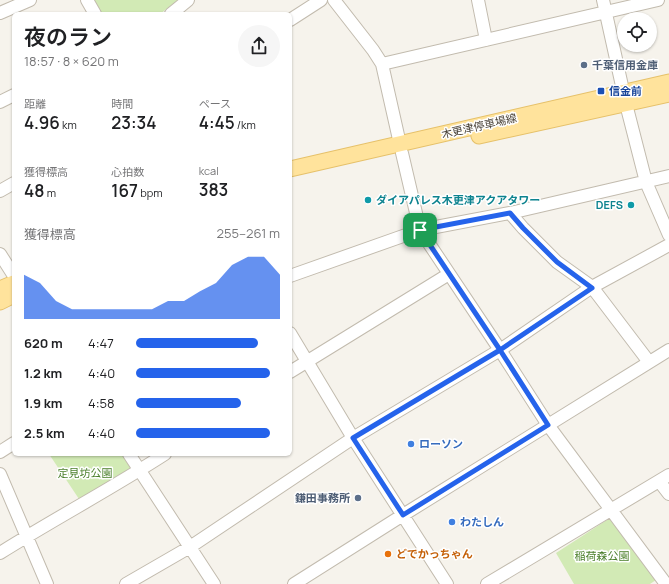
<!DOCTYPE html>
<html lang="ja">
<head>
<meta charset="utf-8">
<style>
	:root { --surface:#fff; --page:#f6f6f6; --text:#202124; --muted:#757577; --accent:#2563eb }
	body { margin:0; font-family:Manrope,"Noto Sans JP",sans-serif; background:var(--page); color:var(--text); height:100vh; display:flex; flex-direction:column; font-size:15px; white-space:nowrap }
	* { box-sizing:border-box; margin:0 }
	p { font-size:13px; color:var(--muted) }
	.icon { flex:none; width:22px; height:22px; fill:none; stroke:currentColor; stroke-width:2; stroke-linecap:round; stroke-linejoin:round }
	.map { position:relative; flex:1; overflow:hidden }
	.drawer { position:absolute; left:12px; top:12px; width:280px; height:444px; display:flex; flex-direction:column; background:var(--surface); border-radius:6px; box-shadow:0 1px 3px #0004 }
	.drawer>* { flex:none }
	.buttons { position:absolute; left:617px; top:12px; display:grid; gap:8px }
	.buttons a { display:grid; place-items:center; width:40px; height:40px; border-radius:50%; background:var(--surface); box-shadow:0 1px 3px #0004; font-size:20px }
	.pin { position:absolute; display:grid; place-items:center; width:34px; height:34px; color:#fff; margin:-17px; border-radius:8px; box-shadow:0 2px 6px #0006 }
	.round { display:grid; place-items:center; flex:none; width:42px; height:42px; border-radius:21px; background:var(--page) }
	.head { display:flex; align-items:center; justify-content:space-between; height:68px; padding:0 12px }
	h1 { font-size:22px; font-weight:600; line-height:30px }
	.metrics { display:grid; grid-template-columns:repeat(3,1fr); gap:6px; height:68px; padding:4px 12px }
	.metrics div { display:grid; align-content:center }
	.metrics b { font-size:17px; font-weight:600 }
	.metrics small { font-size:11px; font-weight:400 }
	.metrics p { font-size:11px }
	.chart { height:112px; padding:8px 12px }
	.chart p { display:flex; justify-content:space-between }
	.chart svg { width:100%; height:72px; margin-top:4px; fill:var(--accent); opacity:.7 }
	ul { padding:0 12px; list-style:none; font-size:13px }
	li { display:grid; grid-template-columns:64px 48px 1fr; align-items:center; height:30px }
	li i { height:10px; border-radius:5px; background:var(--accent) }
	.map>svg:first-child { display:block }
</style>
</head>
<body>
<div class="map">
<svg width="669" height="584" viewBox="0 0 669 584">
	<rect width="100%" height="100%" fill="#f6f3ec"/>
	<path fill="#d2eab5" d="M94 0H178L160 14H102Z
		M49 454H125L133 468 79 499Z
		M610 518 656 580 650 584H574L556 553Z"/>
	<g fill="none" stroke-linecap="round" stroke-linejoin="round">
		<g stroke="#c2bbae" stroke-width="14">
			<path id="minor" d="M87 0 95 14
				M334 0 373 50 382 64 400 144
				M478 0 486 40
				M603 0 626 104 646 182 669 235
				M0 13 30 0
				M171 14 188 0
				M290 20 321 0
				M382 64 658 0
				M0 102 14 95
				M402 153 420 230 500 350 548 425 666 584
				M0 191 14 183
				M510 213 523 228 557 262 592 287 649 362
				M0 254 14 276
				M290 276 420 230 510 213 669 176
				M290 333 353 438 447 584
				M290 372 449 274
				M0 452 14 443
				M129 454 214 584
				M0 474 47 584
				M659 481 669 494
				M0 553C54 519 111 489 165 454
				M126 584 190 547 353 438 500 350 592 287 669 245
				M294 584 403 515 669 350
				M487 584 669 475"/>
		</g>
		<g stroke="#e6c16a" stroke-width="17">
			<path id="major" d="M479 136 669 94
				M290 169 669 82
				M0 289 14 283
				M0 302 14 295"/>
		</g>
		<use href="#minor" stroke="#fff" stroke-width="12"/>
		<use href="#major" stroke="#ffe39c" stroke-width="15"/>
	</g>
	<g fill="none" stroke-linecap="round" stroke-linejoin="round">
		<g stroke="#fff" stroke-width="8">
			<path id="route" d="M420 230 500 350 353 438 403 515 548 425 500 350 592 288 557 262 523 228 510 213 420 230"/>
		</g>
		<use href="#route" stroke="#2563eb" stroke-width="5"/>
	</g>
	<g fill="#5c6f8a" stroke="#fff" stroke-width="1.5">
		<circle cx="584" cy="65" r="4"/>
		<circle cx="358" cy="498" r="4"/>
	</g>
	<rect fill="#1a4fb4" stroke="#fff" stroke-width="1.5" x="597" y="87" width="8" height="8" rx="2"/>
	<g fill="#0f9aa8" stroke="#fff" stroke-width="1.5">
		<circle cx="368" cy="200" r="4"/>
		<circle cx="631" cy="205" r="4"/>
	</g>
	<g fill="#3f7fe0" stroke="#fff" stroke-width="1.5">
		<circle cx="411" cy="444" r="4"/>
		<circle cx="452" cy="522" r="4"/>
	</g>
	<circle fill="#e8710a" stroke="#fff" stroke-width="1.5" cx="388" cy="554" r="4"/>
	<g text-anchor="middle" stroke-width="3" stroke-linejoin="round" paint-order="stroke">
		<g font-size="11" font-weight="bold" fill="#4e5e75" stroke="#fff" text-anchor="start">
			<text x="592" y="69">千葉信用金庫</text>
			<text x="350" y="502" text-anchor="end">鎌田事務所</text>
		</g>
		<g font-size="11" font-weight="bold" fill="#164399" stroke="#fff" text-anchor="start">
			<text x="609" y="95">信金前</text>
		</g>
		<g font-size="11" fill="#4b4439" stroke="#fff">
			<text transform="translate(479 126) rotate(-13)" y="4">木更津停車場線</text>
		</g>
		<g font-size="11" font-weight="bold" fill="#0d838f" stroke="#fff" text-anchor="start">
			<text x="376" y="204">ダイアパレス木更津アクアタワー</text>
			<text x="623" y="209" text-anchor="end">DEFS</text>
		</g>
		<g font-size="11" font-weight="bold" fill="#366cbe" stroke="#fff" text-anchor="start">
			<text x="419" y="448">ローソン</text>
			<text x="460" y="526">わたしん</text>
		</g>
		<g font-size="11" fill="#4a7f2a" stroke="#fff">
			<text x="85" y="477">定見坊公園</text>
			<text x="602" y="560">稲荷森公園</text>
		</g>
		<g font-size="11" font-weight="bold" fill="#c56008" stroke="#fff" text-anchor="start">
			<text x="396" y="558">どでかっちゃん</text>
		</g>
	</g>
</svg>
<div class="buttons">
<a><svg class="icon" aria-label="locate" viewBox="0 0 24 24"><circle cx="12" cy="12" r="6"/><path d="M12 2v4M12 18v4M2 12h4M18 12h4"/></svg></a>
</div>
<div class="pin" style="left:420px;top:230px;background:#1e9e55"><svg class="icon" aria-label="arrive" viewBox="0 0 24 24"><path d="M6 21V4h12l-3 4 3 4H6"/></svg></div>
<section class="drawer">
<div class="head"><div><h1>夜のラン</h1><p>18:57 · 8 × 620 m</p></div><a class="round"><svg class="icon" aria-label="share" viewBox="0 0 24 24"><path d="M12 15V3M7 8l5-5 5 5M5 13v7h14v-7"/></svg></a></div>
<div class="metrics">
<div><p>距離</p><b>4.96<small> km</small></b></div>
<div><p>時間</p><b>23:34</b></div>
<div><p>ペース</p><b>4:45<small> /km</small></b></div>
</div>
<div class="metrics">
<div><p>獲得標高</p><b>48<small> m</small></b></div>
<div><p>心拍数</p><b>167<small> bpm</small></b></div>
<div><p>kcal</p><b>383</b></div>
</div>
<div class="chart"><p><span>獲得標高</span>255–261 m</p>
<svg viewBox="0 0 160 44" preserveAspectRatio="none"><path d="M0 44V17L10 22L20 33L30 38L40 38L50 38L60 38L70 38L80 38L90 33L100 33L110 27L120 22L130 11L140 6L150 6L160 17V44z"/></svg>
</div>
<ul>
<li><b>620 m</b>4:47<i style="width:85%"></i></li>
<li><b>1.2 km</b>4:40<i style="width:93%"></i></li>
<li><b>1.9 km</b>4:58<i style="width:73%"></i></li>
<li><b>2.5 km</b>4:40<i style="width:93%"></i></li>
</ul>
</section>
</div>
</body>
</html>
